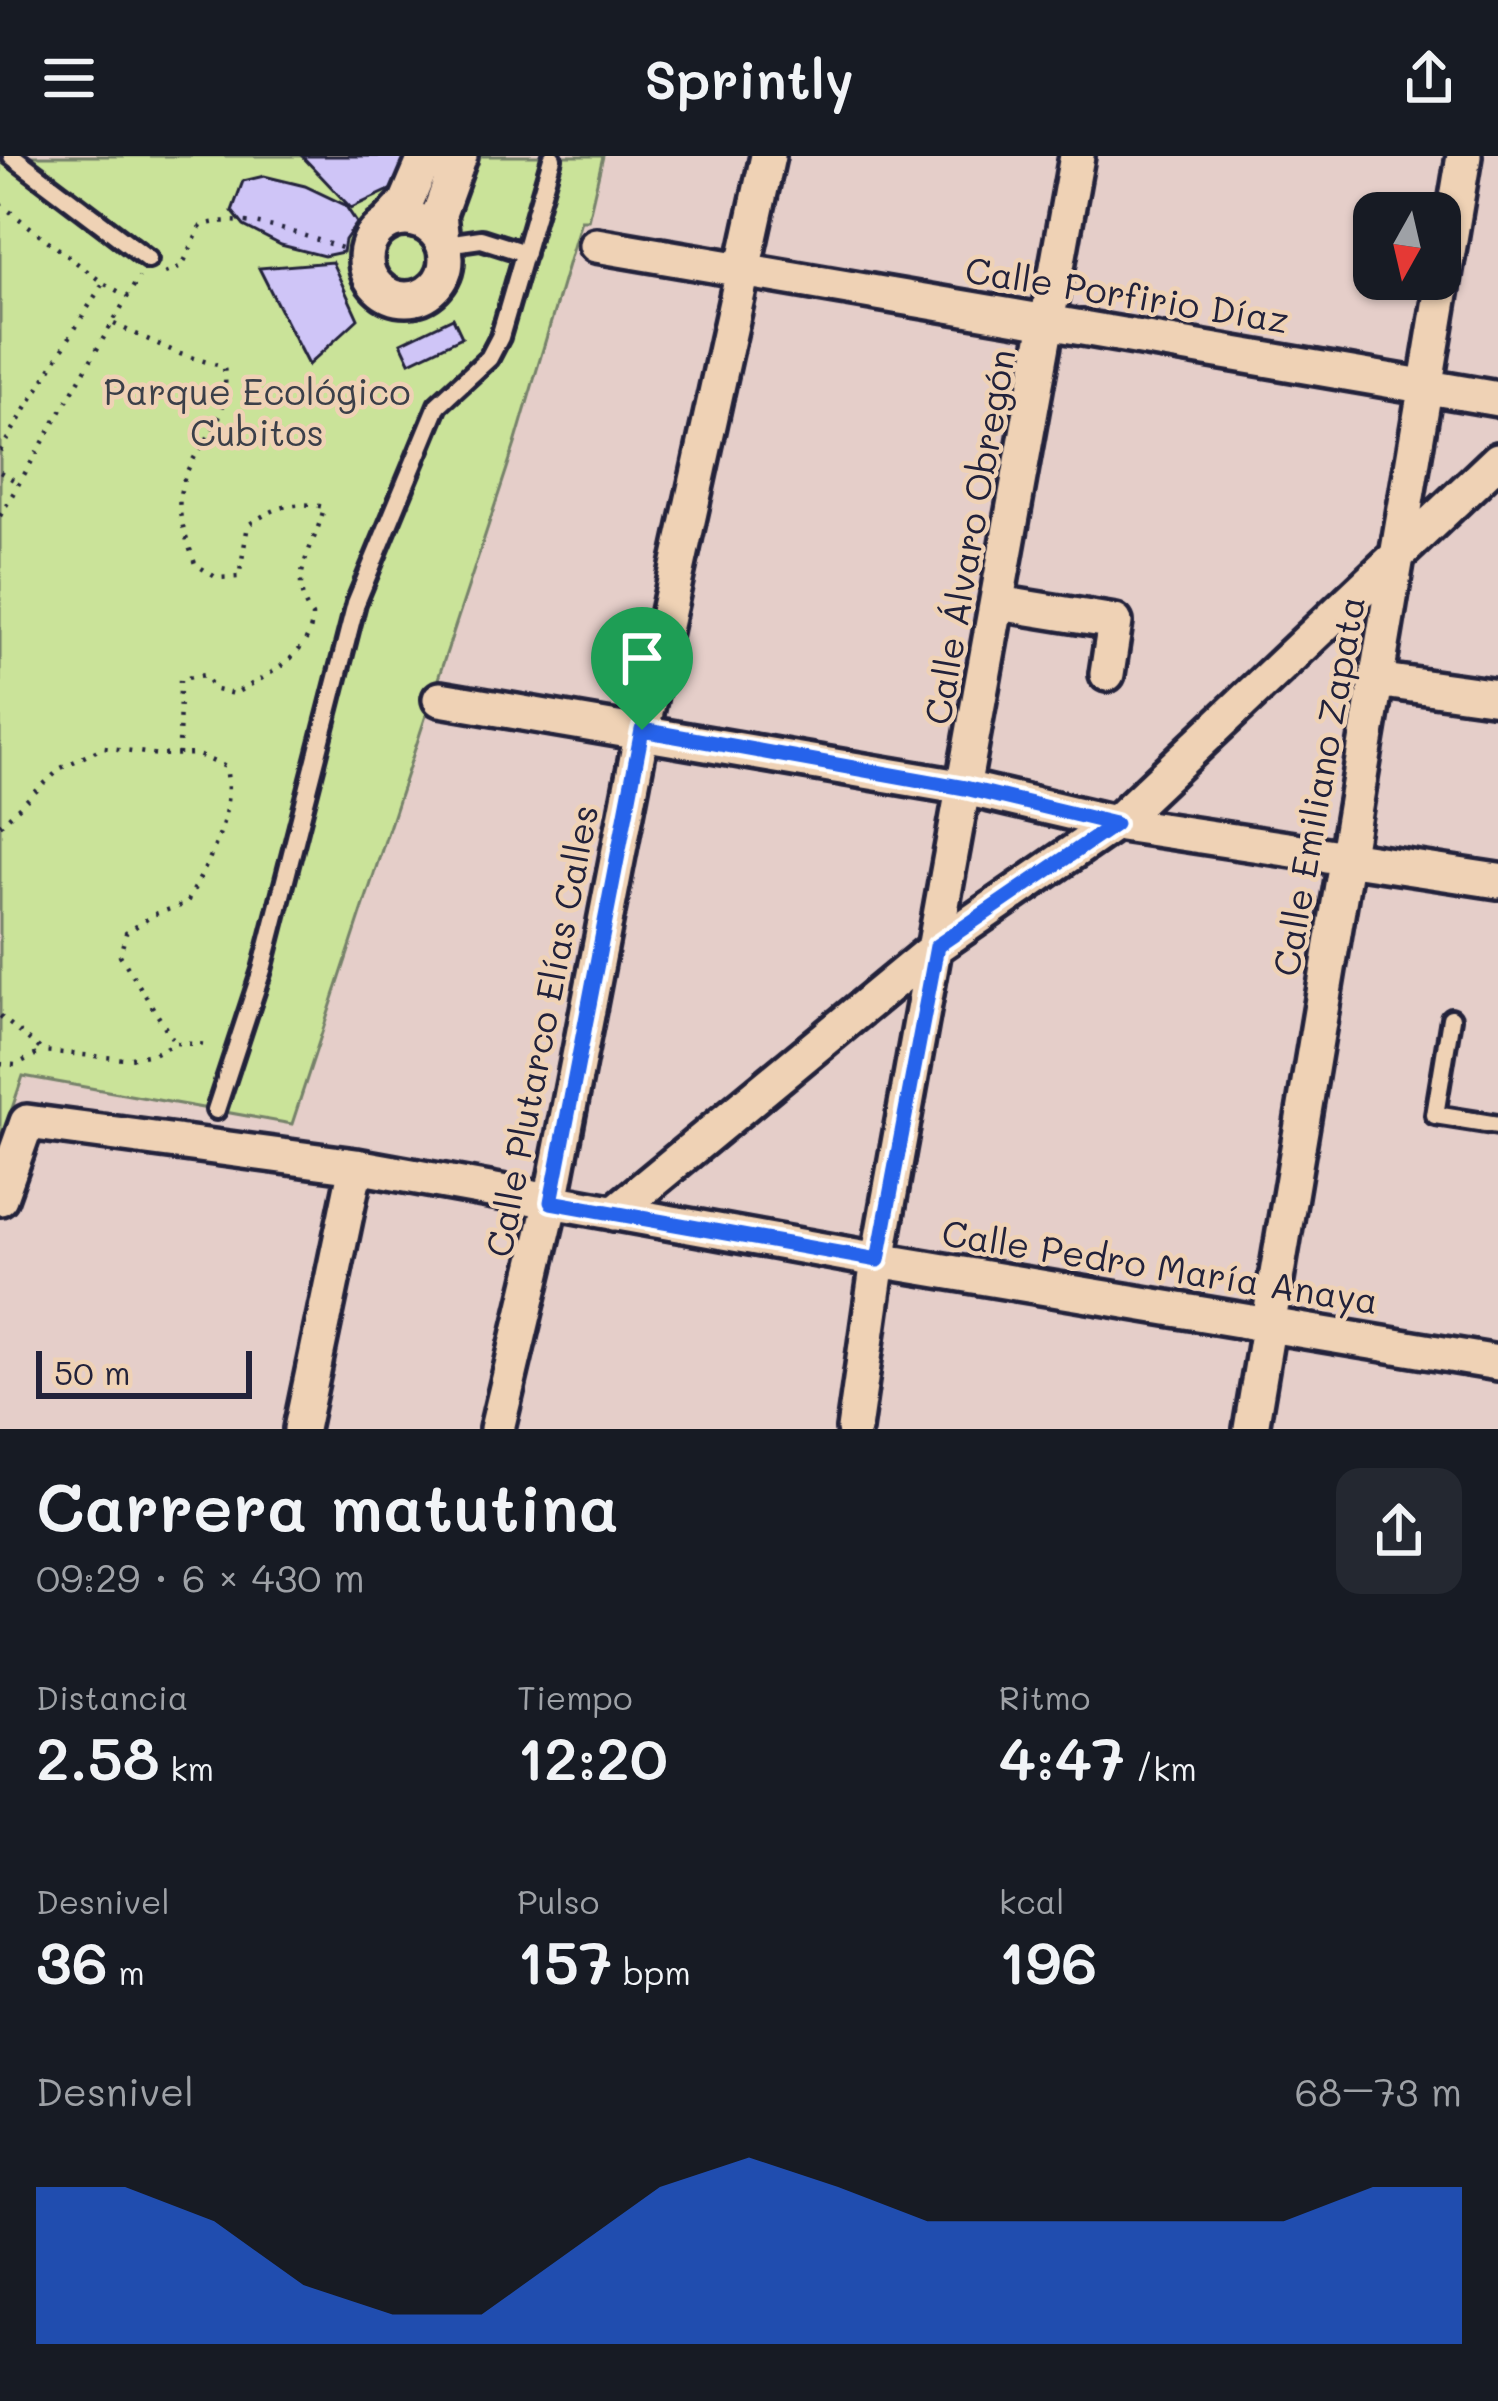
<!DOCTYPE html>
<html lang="es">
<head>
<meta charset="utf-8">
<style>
	:root { --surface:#171b24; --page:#242831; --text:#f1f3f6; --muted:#9ea1a6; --accent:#2563eb }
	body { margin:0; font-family:Mali,sans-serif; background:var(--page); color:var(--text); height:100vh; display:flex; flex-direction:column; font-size:45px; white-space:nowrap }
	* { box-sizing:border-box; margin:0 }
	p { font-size:39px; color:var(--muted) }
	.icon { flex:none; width:66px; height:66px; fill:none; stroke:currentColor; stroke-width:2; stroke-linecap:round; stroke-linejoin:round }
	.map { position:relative; height:1273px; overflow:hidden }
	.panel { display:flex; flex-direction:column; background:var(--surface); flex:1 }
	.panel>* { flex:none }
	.needle { width:78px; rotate:188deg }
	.fabs { position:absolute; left:1353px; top:36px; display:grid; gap:24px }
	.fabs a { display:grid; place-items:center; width:108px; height:108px; border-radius:24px; background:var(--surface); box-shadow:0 3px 9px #0004; font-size:60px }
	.scale { position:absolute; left:36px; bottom:30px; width:216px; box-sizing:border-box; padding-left:12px; border:6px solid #22223b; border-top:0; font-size:33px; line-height:42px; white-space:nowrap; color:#22223b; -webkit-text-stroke:9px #efd2b5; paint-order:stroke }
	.pin { position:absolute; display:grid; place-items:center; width:102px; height:102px; color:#fff; margin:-123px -51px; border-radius:50% 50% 50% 0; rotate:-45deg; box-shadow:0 0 12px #0007 }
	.pin .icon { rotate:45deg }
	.round { display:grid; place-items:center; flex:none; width:126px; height:126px; border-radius:24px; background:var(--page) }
	.summary { display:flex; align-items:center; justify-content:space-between; height:204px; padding:0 36px }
	h1 { font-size:66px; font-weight:600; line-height:90px }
	.stats { display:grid; grid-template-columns:repeat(3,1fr); gap:18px; height:204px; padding:12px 36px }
	.stats div { display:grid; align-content:center }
	.stats b { font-size:60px; font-weight:600 }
	.stats small { font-size:33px; font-weight:400 }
	.stats p { font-size:33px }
	.chart { height:336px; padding:24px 36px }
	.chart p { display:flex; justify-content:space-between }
	.chart svg { width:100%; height:216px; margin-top:12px; fill:var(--accent); opacity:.7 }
	header { display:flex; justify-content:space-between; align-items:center; height:156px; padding:0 36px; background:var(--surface); font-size:54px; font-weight:600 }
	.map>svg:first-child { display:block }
</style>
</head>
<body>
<header><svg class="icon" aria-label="menu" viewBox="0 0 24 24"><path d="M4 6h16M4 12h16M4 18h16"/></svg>Sprintly<svg class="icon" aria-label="share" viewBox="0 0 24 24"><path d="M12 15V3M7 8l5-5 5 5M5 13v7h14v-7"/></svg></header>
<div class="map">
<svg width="1498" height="1273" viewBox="0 0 1498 1273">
	<rect width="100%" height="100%" fill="#e5cec9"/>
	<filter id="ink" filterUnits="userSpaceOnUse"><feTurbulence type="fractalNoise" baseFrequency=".00833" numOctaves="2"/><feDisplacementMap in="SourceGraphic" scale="24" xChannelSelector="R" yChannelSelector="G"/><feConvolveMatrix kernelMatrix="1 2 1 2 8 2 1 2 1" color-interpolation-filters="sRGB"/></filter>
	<g filter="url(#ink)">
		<path fill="#cae399" stroke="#76826a" stroke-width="3" d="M0 0H603L588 64H581L515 288 292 968 23 920 0 988Z"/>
		<path fill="#cfc5f7" stroke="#22223b" stroke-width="3" d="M302 0H409L398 30 351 52Z
			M264 20 305 30 345 49 357 67 345 84 343 96 324 100 281 89 244 70 232 55 243 25Z
			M332 106 358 163 308 209 259 112Z
			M453 162 462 181 410 206 401 187Z"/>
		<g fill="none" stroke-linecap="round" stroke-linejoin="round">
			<g stroke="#22223b" stroke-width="26">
				<path id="service" d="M12 0 148 103
					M460 86 481 83 525 97
					M1451 862 1435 959 1498 969
					M216 954 262 814 356 447 438 249 489 202 500 181 552 2"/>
			</g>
			<g stroke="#22223b" stroke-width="42">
				<path id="minor" d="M366 103a40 40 0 1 1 80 0a40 40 0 1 1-80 0Z
					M387 67 406 47 426 0
					M442 86 439 58 460 0
					M596 89 1498 243
					M999 447 1115 466 1107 518
					M1376 524 1498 541
					M440 543 965 632 1115 667 1498 725
					M0 1042 27 966 356 1010 878 1104 1498 1207
					M614 1057 937 790 1115 667 1498 304
					M301 1273 356 1010
					M497 1273 551 1045 642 575 768 0
					M854 1273 878 1104 1077 0
					M1251 1273 1464 0"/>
			</g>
			<path stroke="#22223b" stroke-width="4.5" stroke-dasharray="3 9" stroke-linecap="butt" d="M0 48 103 127 129 141
				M165 117 182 110 201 70C247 53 317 86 365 99
				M114 168 180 198 224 211C233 276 192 284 181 334 175 357 188 386 195 408L217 422 239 421 248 369C274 352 293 344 324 351 315 393 285 422 312 460 313 500 263 521 234 538L216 534 204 519 180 523 179 599
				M0 295 103 127
				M0 316 19 327
				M0 360 139 121
				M0 669 61 612 104 591 159 599 196 598 226 611C235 661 209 705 186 748L155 758 126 777 120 799 175 887
				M0 860 43 895 125 903 153 898 175 887 212 889
				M0 908 15 909 43 895"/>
			<use href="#service" stroke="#efd2b5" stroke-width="16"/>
			<use href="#minor" stroke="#efd2b5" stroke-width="33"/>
		</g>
	</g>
	<g fill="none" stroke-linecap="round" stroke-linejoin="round" filter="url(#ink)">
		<g stroke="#fff" stroke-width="24">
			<path id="route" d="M642 574 965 632 1115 668 937 790 878 1104 551 1046Z"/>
		</g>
		<use href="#route" stroke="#2563eb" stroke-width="15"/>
	</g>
	<g text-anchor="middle" stroke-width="9" stroke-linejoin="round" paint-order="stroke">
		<g font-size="36" fill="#22223b" stroke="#efd2b5">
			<text transform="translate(1127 139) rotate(9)" y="13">Calle Porfirio Díaz</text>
			<text transform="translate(970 381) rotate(-80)" y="13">Calle Álvaro Obregón</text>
			<text transform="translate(1319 630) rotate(-80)" y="13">Calle Emiliano Zapata</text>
			<text transform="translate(542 875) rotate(-79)" y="13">Calle Plutarco Elías Calles</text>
			<text transform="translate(1160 1111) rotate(9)" y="13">Calle Pedro María Anaya</text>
		</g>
		<g font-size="36" fill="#3b3f49" stroke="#efd2b5">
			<text x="257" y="249">Parque Ecológico<tspan x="257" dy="41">Cubitos</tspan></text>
		</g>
	</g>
</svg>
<div class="fabs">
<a><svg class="needle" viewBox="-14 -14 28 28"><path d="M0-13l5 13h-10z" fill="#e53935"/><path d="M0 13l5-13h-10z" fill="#9ea1a6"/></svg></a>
</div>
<div class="scale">50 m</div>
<div class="pin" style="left:642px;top:574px;background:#1e9e55"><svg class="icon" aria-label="arrive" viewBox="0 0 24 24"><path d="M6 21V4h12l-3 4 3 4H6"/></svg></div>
</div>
<section class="panel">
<div class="summary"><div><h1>Carrera matutina</h1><p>09:29 · 6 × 430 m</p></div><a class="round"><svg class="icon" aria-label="share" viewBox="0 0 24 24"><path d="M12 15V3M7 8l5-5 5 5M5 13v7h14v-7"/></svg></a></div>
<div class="stats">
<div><p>Distancia</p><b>2.58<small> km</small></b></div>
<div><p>Tiempo</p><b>12:20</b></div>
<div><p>Ritmo</p><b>4:47<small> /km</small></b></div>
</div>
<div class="stats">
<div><p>Desnivel</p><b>36<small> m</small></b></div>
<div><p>Pulso</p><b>157<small> bpm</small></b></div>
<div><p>kcal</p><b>196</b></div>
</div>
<div class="chart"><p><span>Desnivel</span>68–73 m</p>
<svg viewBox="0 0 160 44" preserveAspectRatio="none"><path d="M0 44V12L10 12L20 19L30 32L40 38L50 38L60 25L70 12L80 6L90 12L100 19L110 19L120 19L130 19L140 19L150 12L160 12V44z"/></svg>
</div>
</section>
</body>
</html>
